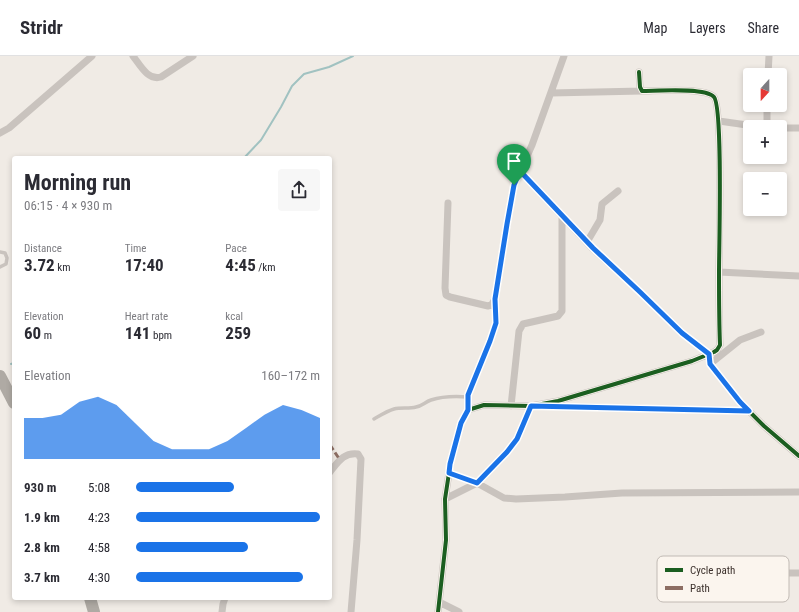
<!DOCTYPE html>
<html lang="en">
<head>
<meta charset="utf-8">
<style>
	:root { --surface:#fff; --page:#f7f7f7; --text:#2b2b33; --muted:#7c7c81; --line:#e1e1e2; --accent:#1a73e8 }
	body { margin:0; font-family:"Roboto Condensed",sans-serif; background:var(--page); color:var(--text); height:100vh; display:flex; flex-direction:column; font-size:15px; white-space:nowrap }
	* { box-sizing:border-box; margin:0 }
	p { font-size:13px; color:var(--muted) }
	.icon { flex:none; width:22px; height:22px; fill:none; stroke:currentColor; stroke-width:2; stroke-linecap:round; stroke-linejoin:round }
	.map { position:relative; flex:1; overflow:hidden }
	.sheet { position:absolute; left:12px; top:100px; width:320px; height:444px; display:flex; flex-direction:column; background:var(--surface); border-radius:4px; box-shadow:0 2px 6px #0003 }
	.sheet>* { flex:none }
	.needle { width:26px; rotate:201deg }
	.buttons { position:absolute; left:743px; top:12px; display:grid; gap:8px }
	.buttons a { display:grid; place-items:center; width:44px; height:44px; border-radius:4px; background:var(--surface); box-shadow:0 2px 6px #0003; font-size:20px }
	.pin { position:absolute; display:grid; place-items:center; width:34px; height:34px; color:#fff; margin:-41px -17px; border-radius:50% 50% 50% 0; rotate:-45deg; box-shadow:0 0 4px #0007 }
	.pin .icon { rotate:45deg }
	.round { display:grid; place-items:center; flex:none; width:42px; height:42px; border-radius:4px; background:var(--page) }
	.headline { display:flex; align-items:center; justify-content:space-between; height:68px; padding:0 12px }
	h1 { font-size:22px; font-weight:700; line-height:30px }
	.metrics { display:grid; grid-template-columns:repeat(3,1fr); gap:6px; height:68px; padding:4px 12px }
	.metrics div { display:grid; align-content:center }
	.metrics b { font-size:17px; font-weight:700 }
	.metrics small { font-size:11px; font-weight:400 }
	.metrics p { font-size:11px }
	.chart { height:112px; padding:8px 12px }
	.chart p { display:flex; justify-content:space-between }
	.chart svg { width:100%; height:72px; margin-top:4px; fill:var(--accent); opacity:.7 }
	ul { padding:0 12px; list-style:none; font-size:13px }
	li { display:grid; grid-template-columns:64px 48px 1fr; align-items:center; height:30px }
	li i { height:10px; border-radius:5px; background:var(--accent) }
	header { display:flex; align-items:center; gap:24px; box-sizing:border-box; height:56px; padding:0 20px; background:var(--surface); border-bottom:1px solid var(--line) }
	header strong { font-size:19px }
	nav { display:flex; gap:22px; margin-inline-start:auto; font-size:14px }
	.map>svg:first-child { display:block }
</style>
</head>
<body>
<header>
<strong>Stridr</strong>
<nav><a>Map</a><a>Layers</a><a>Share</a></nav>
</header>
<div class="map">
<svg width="799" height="556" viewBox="0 0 799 556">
	<rect width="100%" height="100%" fill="#f0ebe5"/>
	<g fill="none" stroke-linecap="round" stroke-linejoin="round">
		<path stroke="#a1c2c1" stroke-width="2" d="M244 102 261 84 281 51 292 30 304 18 329 11 353 0
			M11 308 14 307"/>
		<path stroke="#c9c3be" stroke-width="3.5" d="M0 196 5 197 7 202 6 208 0 211
			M374 363C381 359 387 355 394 353 401 351 409 353 416 351 422 350 425 346 431 344 443 340 455 340 468 341"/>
		<path stroke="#c9c3be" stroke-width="7" d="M133 0C140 9 148 25 161 21L193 0
			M768 19 769 0
			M551 37 642 35
			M767 49V71
			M719 65 761 71
			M780 72H799
			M0 77 9 72 92 0
			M520 115 593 193 640 236 682 277 709 298 710 308 740 346 764 370 799 400
			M448 147 445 232 446 239 450 241 488 250 492 248 495 243 507 168 514 129 532 89 564 0
			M587 186 600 164 602 148 618 135
			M719 216 799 220
			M710 308 740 284 761 276
			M511 350 519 275 523 268 558 260 562 255V160
			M546 350 749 355
			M468 354V339L490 285 496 267 495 243
			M330 416C338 406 344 396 358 398L361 403 357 484 351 556
			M449 417 477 427 504 442 516 443 565 441 622 437 799 436
			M445 443 477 427 507 396 517 383 531 350H534
			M725 517H799
			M439 546 459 556
			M222 556 223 548 225 542
			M438 556 446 484 445 443 449 417 450 408 461 367 468 354 484 349 531 350 558 345 692 305 714 296 717 294 720 289C719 265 719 241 719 216 719 193 723 52 714 41 705 31 656 35 642 35L640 31 639 16"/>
		<path stroke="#afaaa4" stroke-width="12" d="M0 320 14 347
			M90 542 94 556"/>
		<path stroke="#8d6e63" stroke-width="3" stroke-dasharray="6 3" stroke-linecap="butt" d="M330 389 340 404"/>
		<g stroke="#fbf5ee" stroke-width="6">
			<path id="cycleway" d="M520 115 593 193 640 236 682 277 709 298 710 308 740 346 764 370 799 400
				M438 556 446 484 445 443 449 417 450 408 461 367 468 354 484 349 531 350 558 345 692 305 714 296 717 294 720 289C719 265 719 241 719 216 719 193 723 52 714 41 705 31 656 35 642 35L640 31 639 16"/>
		</g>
		<use href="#cycleway" stroke="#1b5e20" stroke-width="4"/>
	</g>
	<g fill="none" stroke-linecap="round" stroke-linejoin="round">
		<g stroke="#fff" stroke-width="8">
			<path id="route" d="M520 115 593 192 640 236 682 277 709 298 710 308 740 346 749 355 531 350 517 383 507 396 477 427 449 417 450 408 461 367 468 354V339L490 285 496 267 495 243 507 168 514 129Z"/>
		</g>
		<use href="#route" stroke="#1a73e8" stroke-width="5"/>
	</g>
	<rect x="657" y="500" width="132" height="46" rx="6" fill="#fbf5ee" stroke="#c1bab4" stroke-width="1"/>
	<rect x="665" y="512" width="18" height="4" fill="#1b5e20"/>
	<rect x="665" y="530" width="18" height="4" fill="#8d6e63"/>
	<g font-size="11" fill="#3b302b">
		<text x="690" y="518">Cycle path</text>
		<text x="690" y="536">Path</text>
	</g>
</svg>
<div class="buttons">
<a><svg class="needle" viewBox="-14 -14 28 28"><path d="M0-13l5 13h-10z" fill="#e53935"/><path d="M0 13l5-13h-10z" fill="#7c7c81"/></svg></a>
<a>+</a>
<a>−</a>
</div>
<div class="pin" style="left:514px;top:129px;background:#1e9e55"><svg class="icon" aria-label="arrive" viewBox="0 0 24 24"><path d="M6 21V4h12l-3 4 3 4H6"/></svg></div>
<section class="sheet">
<div class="headline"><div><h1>Morning run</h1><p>06:15 · 4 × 930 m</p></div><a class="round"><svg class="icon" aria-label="share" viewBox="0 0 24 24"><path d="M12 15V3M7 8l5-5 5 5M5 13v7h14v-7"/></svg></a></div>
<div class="metrics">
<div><p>Distance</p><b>3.72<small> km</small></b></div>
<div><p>Time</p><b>17:40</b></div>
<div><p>Pace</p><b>4:45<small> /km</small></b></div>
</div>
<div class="metrics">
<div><p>Elevation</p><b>60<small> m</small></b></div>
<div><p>Heart rate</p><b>141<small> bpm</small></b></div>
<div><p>kcal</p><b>259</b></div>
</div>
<div class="chart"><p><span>Elevation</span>160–172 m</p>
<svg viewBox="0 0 160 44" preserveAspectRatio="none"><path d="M0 44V19L10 19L20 17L30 9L40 6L50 11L60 22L70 33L80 38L90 38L100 38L110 33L120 25L130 17L140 11L150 14L160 19V44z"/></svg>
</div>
<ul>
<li><b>930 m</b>5:08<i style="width:53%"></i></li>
<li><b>1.9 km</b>4:23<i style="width:100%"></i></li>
<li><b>2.8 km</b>4:58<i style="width:61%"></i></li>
<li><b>3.7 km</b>4:30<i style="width:91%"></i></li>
</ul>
</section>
</div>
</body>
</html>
